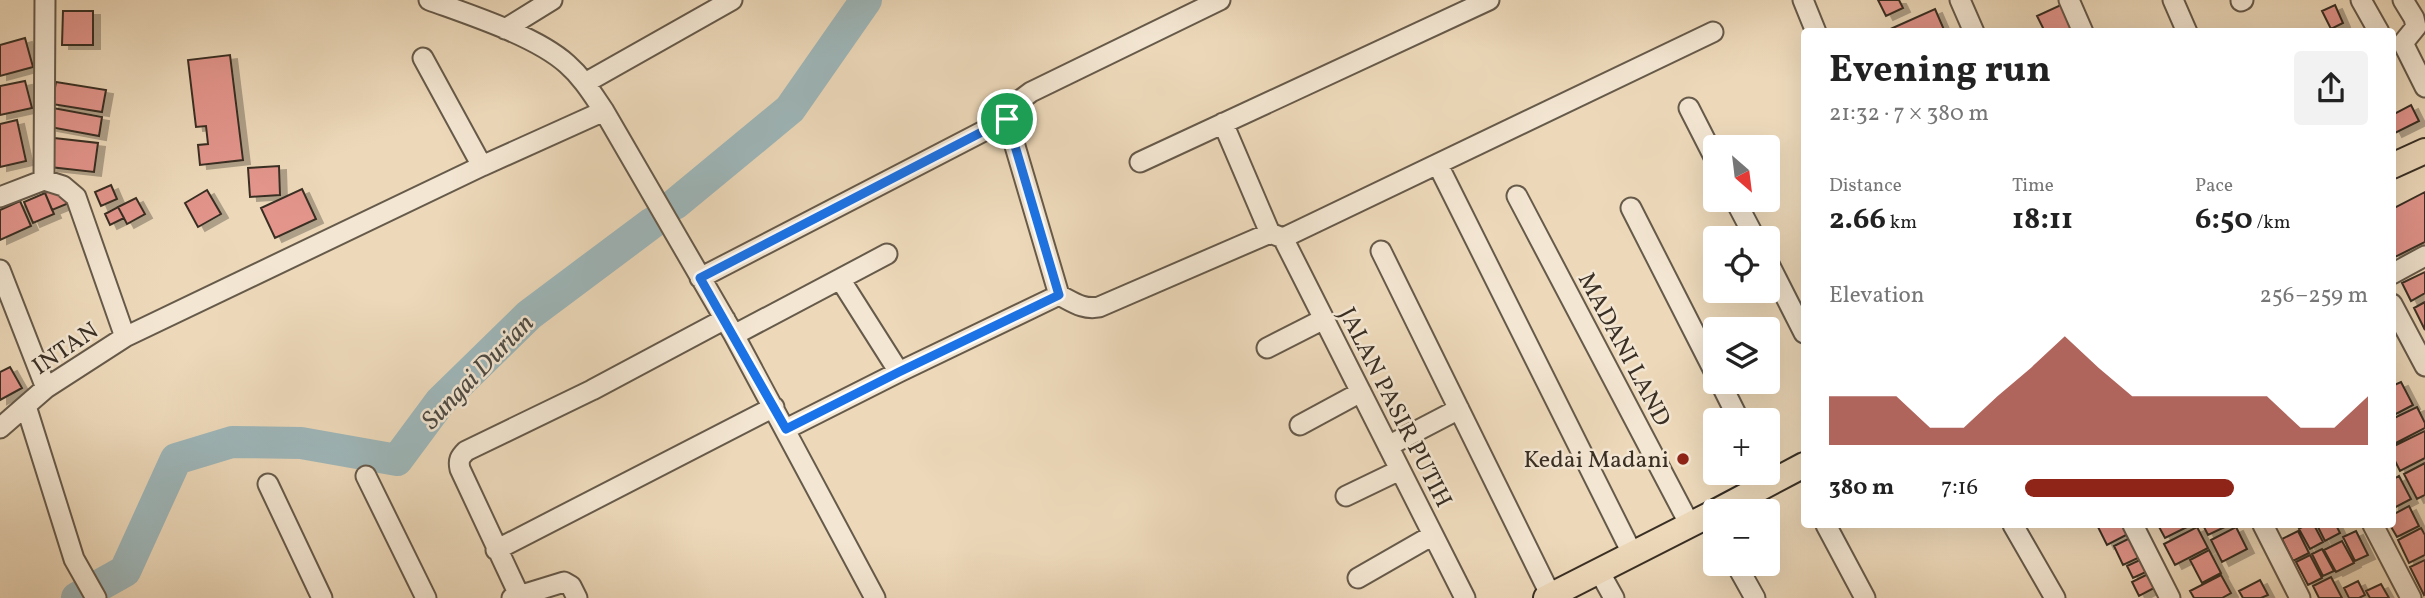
<!DOCTYPE html>
<html lang="en">
<head>
<meta charset="utf-8">
<style>
	:root { --surface:#fff; --page:#f2f2f2; --text:#222; --muted:#767676; --accent:#8f2418 }
	body { margin:0; font-family:Vollkorn,serif; background:var(--page); color:var(--text); height:100vh; display:flex; flex-direction:column; font-size:26px; white-space:nowrap }
	* { box-sizing:border-box; margin:0 }
	p { font-size:23px; color:var(--muted) }
	.icon { flex:none; width:38px; height:38px; fill:none; stroke:currentColor; stroke-width:2; stroke-linecap:round; stroke-linejoin:round }
	.map { position:relative; flex:1; overflow:hidden }
	.sheet { position:absolute; left:1801px; top:28px; width:595px; height:500px; display:flex; flex-direction:column; background:var(--surface); border-radius:7px; box-shadow:0 7px 28px #0002 }
	.sheet>* { flex:none }
	.needle { width:46px; rotate:152deg }
	.tools { position:absolute; left:1703px; top:135px; display:grid; gap:14px }
	.tools a { display:grid; place-items:center; width:77px; height:77px; border-radius:7px; background:var(--surface); box-shadow:0 7px 28px #0002; font-size:35px }
	.pin { position:absolute; display:grid; place-items:center; width:60px; height:60px; color:#fff; margin:-30px; border:4px solid #fff; border-radius:50%; box-shadow:0 2px 7px #0007 }
	.round { display:grid; place-items:center; flex:none; width:74px; height:74px; border-radius:7px; background:var(--page) }
	.summary { display:flex; align-items:center; justify-content:space-between; height:119px; padding:0 28px }
	h1 { font-size:38px; font-weight:700; line-height:52px }
	.metrics { display:grid; grid-template-columns:repeat(3,1fr); gap:10px; height:119px; padding:7px 28px }
	.metrics div { display:grid; align-content:center }
	.metrics b { font-size:30px; font-weight:700 }
	.metrics small { font-size:19px; font-weight:400 }
	.metrics p { font-size:19px }
	.chart { height:196px; padding:14px 28px }
	.chart p { display:flex; justify-content:space-between }
	.chart svg { width:100%; height:126px; margin-top:7px; fill:var(--accent); opacity:.7 }
	ul { padding:0 28px; list-style:none; font-size:23px }
	li { display:grid; grid-template-columns:112px 84px 1fr; align-items:center; height:52px }
	li i { height:18px; border-radius:9px; background:var(--accent) }
	.map>svg:first-child { display:block }
</style>
</head>
<body>
<div class="map">
<svg width="2425" height="598" viewBox="0 0 2425 598">
	<defs>
		<filter id="shadow"><feDropShadow dx="7" dy="4" stdDeviation="0" flood-color="#0004"/></filter>
	</defs>
	<rect width="100%" height="100%" fill="#edd9ba"/>
	<filter id="stains"><feTurbulence type="fractalNoise" baseFrequency=".00286" numOctaves="4"/><feColorMatrix values="0 0 0 0 .2 0 0 0 0 .09 0 0 0 0 .02 0 0 0 .5 -.17"/></filter>
	<radialGradient id="worn" r=".72"><stop offset=".6" stop-color="#630" stop-opacity="0"/><stop offset="1" stop-color="#630" stop-opacity=".3"/></radialGradient>
	<g fill="none" stroke-linecap="round" stroke-linejoin="round">
		<path stroke="#9eb7ba" stroke-width="32" d="M675 204 790 109 866 0
			M77 598 125 571 176 459 232 442 301 443 397 460 440 402 529 315 652 223"/>
	</g>
	<path fill="#e3958c" stroke="#392f24" stroke-width="2" filter="url(#shadow)" d="M1878 0H1899L1903 8 1886 16Z
		M2063 4 2074 27 2065 32H2045L2037 16Z
		M2335 5 2343 23 2331 29 2322 11Z
		M1935 9 1945 32 1886 31Z
		M63 11H93V45H62Z
		M25 38 33 67 0 76V45Z
		M230 55 243 160 200 165 198 145 208 144 206 126 196 127 188 60Z
		M25 81 32 108 0 115V86Z
		M56 82 106 90 102 112 52 104Z
		M2411 105 2419 121 2395 133 2392 127V115Z
		M53 108 102 117 99 136 50 127Z
		M17 120 26 161 0 167V124Z
		M54 138 98 143 94 172 50 167Z
		M279 166 280 195 250 197 248 168Z
		M111 185 117 199 101 206 95 192Z
		M62 186 69 203 52 210 45 193Z
		M302 189 316 219 275 238 261 208Z
		M207 190 221 214 198 227 185 203Z
		M2425 192V242L2395 257 2392 251V209Z
		M45 193 54 214 33 223 24 202Z
		M136 198 145 214 127 224 118 207Z
		M20 201 31 226 0 240V210Z
		M118 207 124 218 110 225 105 214Z
		M2425 272V293L2411 301 2402 283Z
		M2425 302V330L2414 308Z
		M10 367 22 388 0 400V372Z
		M2401 382 2413 405 2392 416V386Z
		M2417 407 2425 423V428L2392 445V419Z
		M2425 431V458L2400 471 2392 455V447Z
		M2425 463V495L2417 499 2404 474Z
		M2399 476 2411 499 2392 509V480Z
		M2409 506 2419 526 2397 537 2390 525H2392V515Z
		M2097 525H2126L2130 533 2107 545Z
		M2158 525H2191L2165 538Z
		M2203 525H2229L2208 535Z
		M2306 525H2314L2323 542 2310 549 2299 529Z
		M2317 525H2336L2340 533 2325 541Z
		M2197 527 2208 548 2175 565 2164 544Z
		M2236 527 2247 549 2222 562 2211 540Z
		M2421 528 2425 535V555L2409 563 2398 540Z
		M2298 531 2309 553 2293 561 2282 539Z
		M2356 531 2368 555 2355 561 2343 537Z
		M2130 538 2140 557 2123 565 2114 546Z
		M2342 541 2354 563 2336 572 2324 550Z
		M2322 549 2334 571 2323 576 2312 554Z
		M2209 550 2221 573 2202 583 2190 560Z
		M2310 555 2322 578 2308 585 2296 562Z
		M2142 559 2148 571 2133 578 2127 566Z
		M2425 560V594L2424 595 2410 567Z
		M2150 573 2156 587 2139 596 2132 582Z
		M2221 575 2231 593 2222 598H2194L2190 591Z
		M2331 577 2342 598H2319L2313 586Z
		M2260 580 2268 595 2261 598H2243L2239 591Z
		M2358 581 2365 595 2359 598H2349L2344 588Z
		M2381 584 2389 598H2370L2366 591Z"/>
	<g fill="none" stroke-linecap="round" stroke-linejoin="round">
		<g stroke="#665a4a" stroke-width="23">
			<path id="minor" d="M429 0C470 15 536 36 567 64 583 78 593 95 604 111L734 335 875 598
				M1803 0 1816 32
				M1960 0 1974 32
				M2069 0 2083 32
				M2173 0 2187 32
				M2361 0 2379 32
				M2241 1 2243 0
				M505 29 552 0
				M2403 43 2416 27 2414 18 2403 0
				M2403 43 2425 87
				M423 58 482 166
				M585 83 732 0
				M1689 108 1715 159
				M1007 119 1059 295C1073 302 1083 310 1099 307L1270 233 1283 238 1713 32
				M1223 123 1270 233
				M1140 162 1489 0
				M1438 165 1633 555
				M44 180 63 186 76 197 125 337
				M44 180 45 0
				M1517 196 1690 525
				M0 197 44 180
				M1735 200 1755 238
				M1631 208 1715 373
				M1283 238 1465 598
				M1381 251 1551 596
				M1768 262 1804 333
				M0 270 46 388
				M2392 274 2425 256
				M700 278 1007 119 1015 104 1031 92 1220 0
				M840 279 899 372
				M2392 304 2425 366
				M734 335 887 254
				M1267 348 1324 319
				M1720 382 1739 420
				M26 406 74 559 96 598
				M1300 425 1361 392
				M0 428 46 388 125 337 482 166 604 111
				M786 429 899 372 1059 295
				M1388 446 1459 409
				M366 476 426 598
				M268 484 322 598
				M1346 496 1400 470
				M1826 525 1865 598
				M2013 525 2055 598
				M2133 525 2170 598
				M2263 525 2300 598
				M2373 525 2411 598
				M496 550 774 407
				M1736 564 1755 598
				M1599 571 1614 598
				M1358 578 1433 535
				M519 595 460 469C458 460 460 457 466 451L592 390 725 319
				M512 598 564 582 571 586 577 598"/>
		</g>
		<g stroke="#392f24" stroke-width="28">
			<path id="major" d="M2392 166 2425 151
				M1717 511 1804 465
				M1546 598 1715 512"/>
		</g>
		<use href="#minor" stroke="#f3e6d2" stroke-width="19"/>
		<use href="#major" stroke="#edd9ba" stroke-width="24"/>
	</g>
	<g fill="none" stroke-linecap="round" stroke-linejoin="round">
		<g stroke="#fff" stroke-width="14">
			<path id="route" d="M1007 119 1059 295 899 372 786 429 700 278Z"/>
		</g>
		<use href="#route" stroke="#1a73e8" stroke-width="9"/>
	</g>
	<circle fill="#8f2418" stroke="#f3e6d2" stroke-width="2.5" cx="1683" cy="459" r="7"/>
	<g text-anchor="middle" stroke-width="5" stroke-linejoin="round" paint-order="stroke">
		<g font-size="24" fill="#392f24" stroke="#f3e6d2">
			<text transform="translate(65 348) rotate(-34)" y="8">INTAN</text>
			<text transform="translate(1625 349) rotate(62)" y="8">MADANI LAND</text>
			<text transform="translate(1396 407) rotate(63)" y="8">JALAN PASIR PUTIH</text>
		</g>
		<g font-size="24" fill="#392f24" stroke="#f3e6d2" text-anchor="end">
			<text x="1669" y="467">Kedai Madani</text>
		</g>
		<g font-size="26" font-style="italic" fill="#4d4a42" stroke="#f3e6d2">
			<text transform="translate(477 371) rotate(-46)" y="9">Sungai Durian</text>
		</g>
	</g>
	<rect width="100%" height="100%" filter="url(#stains)"/>
	<rect width="100%" height="100%" fill="url(#worn)"/>
</svg>
<div class="tools">
<a><svg class="needle" viewBox="-14 -14 28 28"><path d="M0-13l5 13h-10z" fill="#e53935"/><path d="M0 13l5-13h-10z" fill="#767676"/></svg></a>
<a><svg class="icon" aria-label="locate" viewBox="0 0 24 24"><circle cx="12" cy="12" r="6"/><path d="M12 2v4M12 18v4M2 12h4M18 12h4"/></svg></a>
<a><svg class="icon" aria-label="layers" viewBox="0 0 24 24"><path d="M12 4l9 5-9 5-9-5zM3 14l9 5 9-5"/></svg></a>
<a>+</a>
<a>−</a>
</div>
<div class="pin" style="left:1007px;top:119px;background:#1e9e55"><svg class="icon" aria-label="arrive" viewBox="0 0 24 24"><path d="M6 21V4h12l-3 4 3 4H6"/></svg></div>
<section class="sheet">
<div class="summary"><div><h1>Evening run</h1><p>21:32 · 7 × 380 m</p></div><a class="round"><svg class="icon" aria-label="share" viewBox="0 0 24 24"><path d="M12 15V3M7 8l5-5 5 5M5 13v7h14v-7"/></svg></a></div>
<div class="metrics">
<div><p>Distance</p><b>2.66<small> km</small></b></div>
<div><p>Time</p><b>18:11</b></div>
<div><p>Pace</p><b>6:50<small> /km</small></b></div>
</div>
<div class="chart"><p><span>Elevation</span>256–259 m</p>
<svg viewBox="0 0 160 44" preserveAspectRatio="none"><path d="M0 44V27L10 27L20 27L30 38L40 38L50 27L60 17L70 6L80 17L90 27L100 27L110 27L120 27L130 27L140 38L150 38L160 27V44z"/></svg>
</div>
<ul>
<li><b>380 m</b>7:16<i style="width:61%"></i></li>
</ul>
</section>
</div>
</body>
</html>
